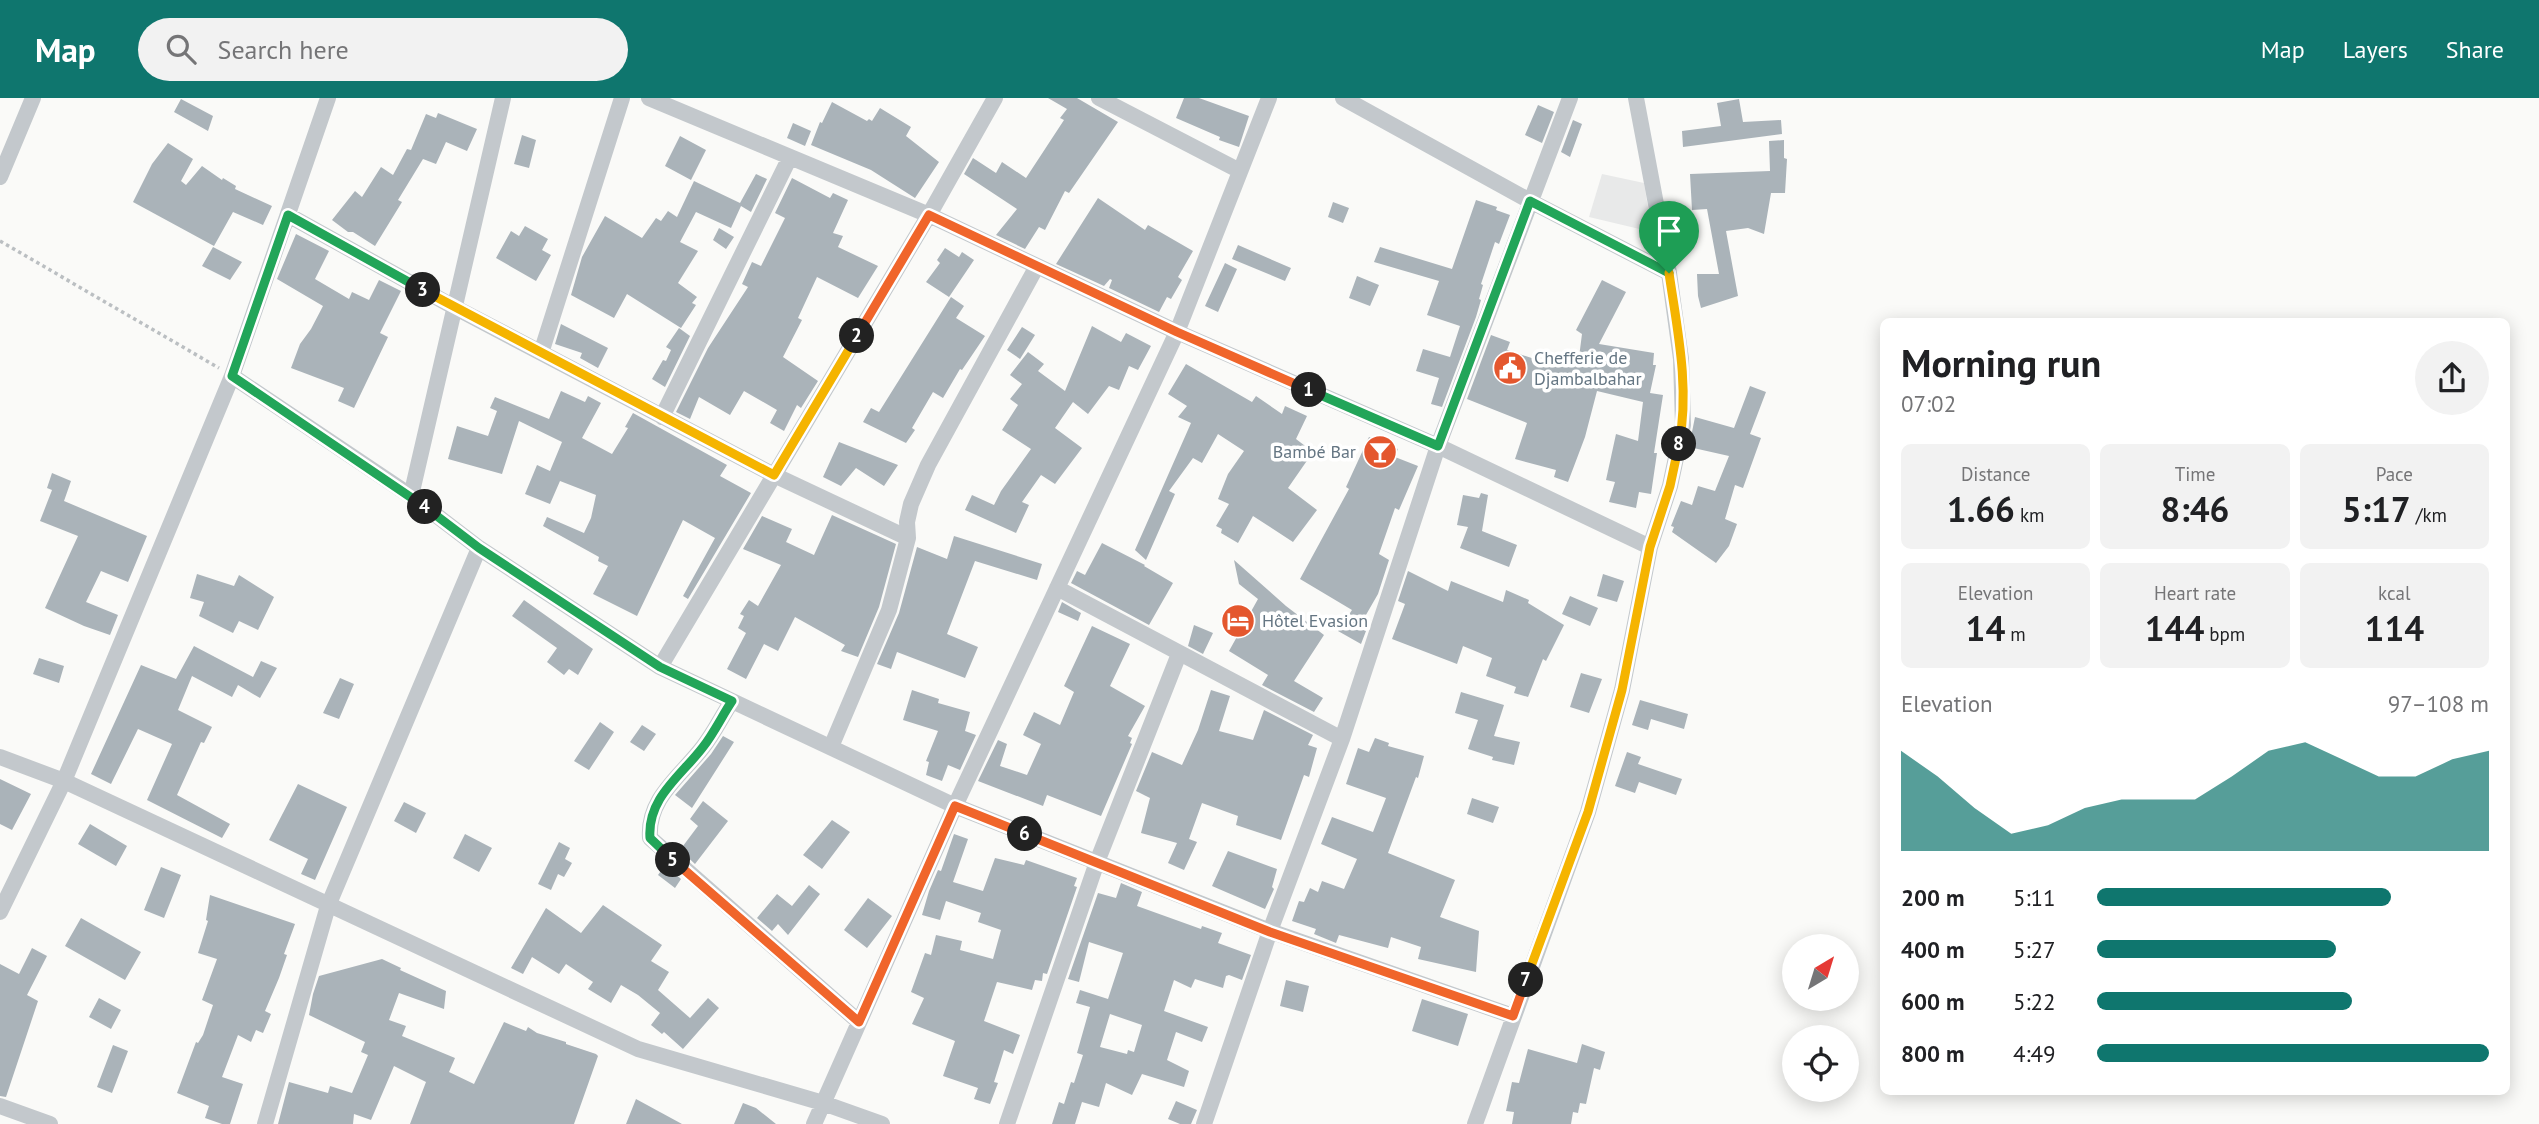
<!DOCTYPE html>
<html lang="en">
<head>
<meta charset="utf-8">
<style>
	:root { --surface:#fff; --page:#f2f2f2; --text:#202124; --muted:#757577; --accent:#0f766e }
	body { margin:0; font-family:"PT Sans",sans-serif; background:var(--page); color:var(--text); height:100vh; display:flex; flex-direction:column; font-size:26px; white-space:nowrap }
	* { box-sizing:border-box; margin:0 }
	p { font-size:23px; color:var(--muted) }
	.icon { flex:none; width:38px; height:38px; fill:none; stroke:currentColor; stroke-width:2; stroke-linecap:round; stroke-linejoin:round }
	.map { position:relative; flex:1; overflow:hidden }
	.drawer { position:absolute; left:1880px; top:220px; width:630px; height:777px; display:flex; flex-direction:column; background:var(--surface); border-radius:10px; box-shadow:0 4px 18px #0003 }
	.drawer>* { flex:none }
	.needle { width:46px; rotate:38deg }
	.fabs { position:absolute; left:1782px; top:836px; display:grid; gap:14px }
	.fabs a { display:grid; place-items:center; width:77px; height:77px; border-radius:50%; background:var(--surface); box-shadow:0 4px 18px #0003; font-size:35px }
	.pin { position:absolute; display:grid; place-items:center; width:60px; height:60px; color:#fff; margin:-72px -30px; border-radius:50% 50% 50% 0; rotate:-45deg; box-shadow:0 0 7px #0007 }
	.pin .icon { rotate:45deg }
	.km { position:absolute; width:35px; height:35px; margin:-18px; border-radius:50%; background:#222; color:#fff; font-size:19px; line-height:35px; text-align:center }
	.round { display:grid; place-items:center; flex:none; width:74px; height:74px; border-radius:37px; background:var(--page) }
	.summary { display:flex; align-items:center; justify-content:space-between; height:119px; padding:0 21px }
	h1 { font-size:38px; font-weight:800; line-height:52px }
	.stats { display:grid; grid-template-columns:repeat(3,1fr); gap:10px; height:119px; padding:7px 21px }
	.stats div { display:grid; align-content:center; border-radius:10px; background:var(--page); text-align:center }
	.stats b { font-size:35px; font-weight:800 }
	.stats small { font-size:19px; font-weight:400 }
	.stats p { font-size:19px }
	.chart { height:196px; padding:14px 21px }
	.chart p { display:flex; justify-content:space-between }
	.chart svg { width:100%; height:126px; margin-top:7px; fill:var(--accent); opacity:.7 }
	ul { padding:0 21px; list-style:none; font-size:23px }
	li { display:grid; grid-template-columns:112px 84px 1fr; align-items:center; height:52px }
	li i { height:18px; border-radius:9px; background:var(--accent) }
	header { display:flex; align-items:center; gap:42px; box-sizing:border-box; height:98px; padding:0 35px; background:var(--accent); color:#fff }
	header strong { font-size:33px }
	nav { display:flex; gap:38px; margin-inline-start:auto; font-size:24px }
	.search { width:490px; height:63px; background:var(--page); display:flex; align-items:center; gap:18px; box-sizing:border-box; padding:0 24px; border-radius:38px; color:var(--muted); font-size:26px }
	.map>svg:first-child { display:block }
</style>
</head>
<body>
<header>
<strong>Map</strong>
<div class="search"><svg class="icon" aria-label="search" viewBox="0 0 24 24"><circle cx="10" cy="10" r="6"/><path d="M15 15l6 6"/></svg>Search here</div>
<nav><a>Map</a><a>Layers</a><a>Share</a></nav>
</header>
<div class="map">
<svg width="2539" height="1026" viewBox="0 0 2539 1026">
	<rect width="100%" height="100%" fill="#fafaf8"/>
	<path fill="#e8e9e9" d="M1602 76 1644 85 1652 134 1589 119Z"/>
	<path fill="#aab3b9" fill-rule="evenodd" d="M1048 0H1077L1118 24 1069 95 1065 93 1045 132 1039 129 1025 151 996 137 1017 111 964 76 973 60 996 75 1002 64 1026 80 1064 22 1060 20 1067 11Z
		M1184 0H1199L1249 18 1239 49 1219 42 1220 39 1176 20Z
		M181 1 213 18 208 33 174 14Z
		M1739 1 1743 24 1781 22 1782 36 1683 49 1682 33 1721 28 1717 5Z
		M832 4 867 23 869 21 872 23 880 10 911 29 906 38 939 64 915 100 871 72 811 47 820 24 822 25Z
		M1538 7 1554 14 1542 45 1525 37Z
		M438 15 477 31 467 53 446 44 436 66 423 61 398 102 402 104 375 148 353 134H348L332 122 355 93 362 99 381 69 393 77 407 51 411 52 426 16 436 20Z
		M1573 22 1582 26 1570 59 1561 54Z
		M793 25 811 33 805 48 787 40Z
		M522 37 536 42 529 70 514 66Z
		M680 38 706 52 691 82 665 68Z
		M1784 42V60L1787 61 1785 95H1771L1764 136 1748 130 1726 133 1738 198 1701 210 1698 198 1697 176H1719L1707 111 1692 112 1690 76 1770 73 1769 43Z
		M168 45 193 61 181 83 186 87 202 68 222 82 223 80 236 88 235 91 272 108 263 127 233 114 214 148 133 104 152 66Z
		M756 76 767 81 751 114 741 108 731 130 696 114 680 144 698 153 678 185 697 199 692 205 696 207 681 230 627 196 614 220 571 197 582 159 605 118 642 140 656 120 661 123 668 113 677 119 694 83 740 105Z
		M792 80 830 100 833 95 848 102 833 135 843 138 838 149 878 168 858 200 817 179 798 220 802 222 783 259 818 283 801 310 797 307 784 333 770 325 777 312 744 293 730 317 699 299 690 321 676 314 708 250 748 189 742 186 752 164 761 168 785 120 775 115Z
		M1098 100 1145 132 1148 127 1193 153 1178 179 1182 182 1171 201 1167 199 1159 214 1109 190 1112 182 1110 181 1104 188 1056 166Z
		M1476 102 1497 109 1496 112 1510 117 1499 146 1495 144 1481 186 1483 187 1479 201 1481 202 1476 219 1442 309 1431 306 1439 280 1416 273 1423 251 1450 259 1460 228 1427 217 1439 183 1374 164 1380 149 1452 171Z
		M1333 104 1349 110 1343 125 1328 119Z
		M525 128 548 141 542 152 551 157 536 183 496 160 511 133 519 138Z
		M719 130 734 139 726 151 713 142Z
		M296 136 329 153 315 181 349 201 352 194 369 202 379 182 401 193 380 235 388 239 354 310 338 303 344 290 291 270 300 246 311 231 323 208 277 181Z
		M1238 147 1291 170 1285 183 1232 161Z
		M213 149 242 164 230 182 202 168Z
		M945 150 959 159 962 154 974 162 949 199 926 184 940 165 937 162Z
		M1225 165 1237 171 1218 214 1205 208Z
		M1357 178 1379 187 1370 208 1349 200Z
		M1602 182 1626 194 1599 246 1654 255 1653 267H1656L1650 295 1663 297 1654 355H1657L1651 396 1639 394 1636 410 1609 404 1615 384 1606 382 1616 336 1638 343 1643 304 1597 293 1585 339 1568 384 1554 379 1556 372 1515 361 1527 325 1467 301 1491 237 1510 244 1507 252 1550 266 1551 261 1578 267 1582 236 1576 232Z
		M951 199 964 208 956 220 985 238 962 272 960 271 943 300 933 294 912 330 915 332 906 345 863 324 871 310 879 314Z
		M561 226 608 250 598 270 580 260 582 255 555 246Z
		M1092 228 1121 244 1126 235 1151 248 1138 272 1129 268 1119 292 1109 288 1088 316 1073 304 1055 330 1082 350 1055 386 1041 377 1022 404 1029 407 1016 435 965 412 972 397 994 407 1001 393 1031 351 1002 332 1018 307 1010 301 1022 286 1010 277 1028 254 1044 266 1038 273 1065 293Z
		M1022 229 1035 237 1020 261 1007 252Z
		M679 230 690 238 665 289 652 281 663 262 666 263 671 252 666 249Z
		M1186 266 1252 304 1256 298 1282 316 1285 308 1307 318 1296 341 1313 354 1288 390 1317 412 1293 444 1253 418 1238 445 1221 435 1222 431 1216 428 1229 406 1218 401 1228 376 1244 353 1218 336 1202 365 1193 360 1169 393 1175 396 1146 462 1135 452 1191 325 1178 319 1187 308 1168 296Z
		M1750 288 1766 294 1750 336 1761 340 1743 390 1735 387 1725 421 1737 426 1729 448 1716 465 1672 434 1674 429 1671 428 1681 403 1692 407 1698 388 1715 393 1729 358 1689 349 1695 319 1734 330Z
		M561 293 585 304 588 298 601 305 582 340 612 356 628 330 625 329 633 315 727 367 720 378 751 395 688 501 683 498 715 440 683 422 637 518 593 496 608 468 598 463 599 459 543 428 547 419 584 435 591 420 596 397 560 383 550 406 525 396 537 367 550 373 562 344 519 323 502 376 448 361 457 328 488 338 497 313 490 310 495 299 549 321Z
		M1369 339 1398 351 1395 359 1418 368 1399 412 1395 410 1379 456 1389 462 1378 496 1359 529 1366 533 1361 546 1338 533 1352 512 1300 481 1349 391 1346 389Z
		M839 344 898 367 884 388 856 370 841 388 823 379Z
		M52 375 71 383 64 403 147 438 128 484 101 473 86 504 118 517 110 537 84 528 45 510 78 438 40 423 52 392 47 390Z
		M1481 395 1488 397 1482 433 1517 447 1509 469 1460 450 1468 429 1457 427 1463 397 1479 400Z
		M832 417 896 446 879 509 858 559 841 553 845 547 795 519 778 553 764 546 746 581 727 571 746 535 738 530 744 518 740 516 749 502 758 508 781 467 743 451 762 418 792 431 786 444 814 457Z
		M954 438 1042 466 1037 482 975 463 947 536 978 549 965 580 897 554 891 571 877 566 899 515 917 449 947 461Z
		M1102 445 1145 467 1144 468 1173 485 1149 527 1071 485 1077 473 1085 477Z
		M1234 462 1286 508 1324 537 1294 583 1323 600 1314 614 1262 587 1268 577 1229 553 1258 501 1239 486Z
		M1408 473 1448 493 1451 483 1503 504 1506 492 1529 502 1528 505 1564 527 1546 563 1543 561 1528 599 1514 595 1516 589 1486 578 1492 560 1463 548 1457 566 1392 541 1405 506 1398 503Z
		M197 476 234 488 239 477 274 499 258 532 239 523 233 535 199 518 204 504 190 500Z
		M1603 476 1624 483 1617 504 1597 498Z
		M1570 498 1598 510 1590 528 1562 516Z
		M524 502 593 551 578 577 569 571 564 577 547 564 557 550 512 518Z
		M1062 504 1081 515 1078 523 1058 514Z
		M1194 527 1213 535 1203 556 1188 548Z
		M1092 528 1130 546 1110 588 1145 608 1128 638 1132 640 1130 645 1132 646 1101 718 1047 697 1043 708 978 683 998 642 1007 646 1000 668 1027 677 1041 646 1023 637 1034 614 1060 627 1074 594 1064 588Z
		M194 548 253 579 261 563 277 570 260 600 238 587 232 599 192 578 178 612 212 629 204 645 201 644 177 697 230 726 222 740 147 702 172 646 138 631 111 686 91 676 141 567 176 581Z
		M39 560 64 568 59 585 33 576Z
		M1581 575 1602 581 1589 615 1570 609Z
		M340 580 354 586 339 621 323 615Z
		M912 592 939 601 938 605 970 614 965 633 976 637 960 672 948 667 942 683 926 677 929 664 926 663 938 633 903 622Z
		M1211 592 1230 598 1219 633 1253 642 1264 612 1313 637 1308 647 1317 650 1309 679 1304 677 1281 742 1236 727 1238 718 1202 705 1189 741 1197 744 1184 772 1168 765 1177 745 1141 735 1150 700 1136 693 1152 654 1182 667 1198 632Z
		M1461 594 1504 607 1494 638 1520 644 1514 667 1492 662 1493 659 1468 651 1478 622 1455 615Z
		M1640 602 1688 616 1684 631 1651 621 1648 632 1632 627Z
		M600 624 614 634 589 672 574 663Z
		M642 627 656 636 644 653 630 644Z
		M723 638 734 644 692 710 675 697 711 656Z
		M1375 640 1389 645 1388 648 1424 658 1418 680 1416 679 1388 755 1455 782 1440 819 1479 833 1476 874 1418 861 1421 849 1391 839 1388 850 1339 837 1336 845 1314 836 1316 831 1292 823 1299 803 1304 804 1310 790 1318 794 1322 783 1344 791 1357 761 1321 746 1332 719 1373 734 1386 700 1346 686 1358 650 1369 654Z
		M1627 654 1641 659 1638 666 1682 681 1676 697 1639 684 1635 695 1615 688Z
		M0 681 31 696 12 732 0 726Z
		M298 686 347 709 315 782 301 776 308 761 269 742Z
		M1472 700 1499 709 1493 725 1467 716Z
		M703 703 728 723 695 766 680 752 698 728 690 721Z
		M404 704 426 715 416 735 394 723Z
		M832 722 850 734 822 771 803 757Z
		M90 726 127 748 116 768 78 746Z
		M465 736 492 750 479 774 453 760Z
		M954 736 968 741 953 784 983 793 995 760 1024 767 1026 762 1077 780 1074 788 1077 789 1047 876 1043 875 1042 883 1035 882 1032 892 997 884 984 923 1020 937 1013 956 1004 952 994 984 998 985 990 1006 974 1001 978 990 943 978 955 943 912 926 924 900 911 894 925 855 931 857 936 837 962 843 960 852 993 861 1001 832 978 824 981 815 946 803 940 822 922 817 929 793 938 772 941 773Z
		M559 744 570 750 565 761 572 765 564 779 558 776 551 792 538 786Z
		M1228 753 1277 771 1272 789 1274 791 1265 811 1212 788Z
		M665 767 681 781 675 790 658 777Z
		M161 769 181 777 164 820 144 812Z
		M1121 785 1142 794 1137 808 1201 831 1202 828 1222 835 1218 845 1251 857 1242 882 1229 877 1226 878 1223 890 1195 881 1191 890 1174 882 1164 913 1208 929 1202 944 1176 934 1167 962 1189 973 1184 989 1142 976 1132 997 1106 985 1099 1009 1082 1004 1075 1026H1052L1059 1004 1064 1006 1071 984 1074 985 1083 957 1077 955 1090 909 1076 905 1080 892 1108 901 1123 855 1089 844 1079 884 1068 881 1098 795 1116 800ZM1110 916 1142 927 1134 954 1128 952 1127 956 1100 949Z
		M809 787 820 796 788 837 778 826 772 833 757 820 777 796 792 808Z
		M210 797 295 826 284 856 287 857 279 880 265 913 271 916 263 935 256 932 251 944 238 937 222 979 243 986 230 1026H222L205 1020 209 1008 177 995 196 944 198 945 203 937 213 907 202 902 217 861 198 855 208 823 206 822Z
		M868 800 892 818 867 850 844 832Z
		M603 807 662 847 651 863 669 874 658 892 690 920 708 900 719 910 683 951 664 934 662 936 651 927 660 915 638 897 621 887 611 905 588 891 593 884 566 866 559 876 532 859 523 876 511 870 546 810 581 835Z
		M81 820 141 854 125 882 65 848Z
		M32 850 47 858 27 897 38 903 6 999 0 998V866L19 876Z
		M382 861 401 870 400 872 446 893 444 911 399 895 389 922 406 928 402 938 455 960 449 974 474 986 504 924 526 933 528 929 537 935 566 944V946L596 956 598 958 574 1026H410L426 984 394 968 371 1022 354 1016 353 1026H278L289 984 328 995 330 988 352 995 368 957 361 954 365 944 309 917 313 896 319 878Z
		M1286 882 1309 888 1303 914 1280 908Z
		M99 900 121 912 111 931 89 919Z
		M1422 901 1468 916 1458 948 1412 933Z
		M1582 946 1605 954 1600 972 1594 970 1586 1006 1580 1005 1578 1015 1573 1014 1571 1026H1512L1514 1014 1506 1013 1512 984 1519 985 1528 951 1577 965Z
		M113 947 128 953 112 995 97 989Z
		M636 1001 682 1026H626Z
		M1176 1003 1197 1012 1191 1026H1180L1168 1021Z
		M743 1005 756 1010 776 1026H734Z"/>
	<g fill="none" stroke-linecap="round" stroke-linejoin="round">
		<path stroke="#bbbfc2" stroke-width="3.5" stroke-dasharray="3.5 3.5" stroke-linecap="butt" d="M0 143 219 270"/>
		<path stroke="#c3c8cc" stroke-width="16" d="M649 0 929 117 1177 234 1438 348 1650 449
			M1099 0 1240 73
			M1343 0 1530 103 1669 175
			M0 79 33 0
			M288 117 454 209 774 377 908 440
			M541 255 622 0
			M232 278 411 398 479 450 660 569 955 708 1270 833 1513 918
			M662 319 790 59
			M411 398 503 0
			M1057 490 1342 641
			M660 569 929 117 995 0
			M732 603C722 618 714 635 703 649 681 678 647 700 650 740L859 924
			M831 649 889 512 908 440 907 424 911 406 928 367 1037 168
			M0 659 64 683 638 951 823 1005 882 1026
			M0 814 64 683 232 278 328 0
			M0 1008 50 1026
			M265 1026 328 808 479 450
			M814 1026 955 708 1177 234 1269 0
			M1007 1026 1097 764 1179 556
			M1204 1026 1270 833 1342 641 1438 348 1570 0
			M1475 1026 1588 714 1622 592 1650 449 1670 388 1683 327 1681 261 1669 175 1636 0"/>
	</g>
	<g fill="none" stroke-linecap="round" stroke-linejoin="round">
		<g stroke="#fff" stroke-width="14">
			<path id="split-1" d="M1309 292 1438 348 1530 103 1669 175"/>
		</g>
		<g stroke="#fff" stroke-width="14">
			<path id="split-2" d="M857 238 929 117 1177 234 1309 292"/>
		</g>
		<g stroke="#fff" stroke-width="14">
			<path id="split-3" d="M423 192 774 377 857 238"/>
		</g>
		<g stroke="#fff" stroke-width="14">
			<path id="split-4" d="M423 192 288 117 232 278 425 409"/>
		</g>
		<g stroke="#fff" stroke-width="14">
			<path id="split-5" d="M425 409 479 450 660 569 732 603C722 618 714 635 703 649 681 678 647 700 650 740L673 762"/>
		</g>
		<g stroke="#fff" stroke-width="14">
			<path id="split-6" d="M673 762 859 924 955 708 1025 736"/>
		</g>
		<g stroke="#fff" stroke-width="14">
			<path id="split-7" d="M1025 736 1270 834 1513 918 1526 882"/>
		</g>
		<g stroke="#fff" stroke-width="14">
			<path id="split-8" d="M1526 882 1588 714 1622 592 1650 449 1670 388 1679 346"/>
		</g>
		<g stroke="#fff" stroke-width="14">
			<path id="split-9" d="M1669 175C1677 230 1690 290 1679 346"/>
		</g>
		<use href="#split-1" stroke="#22a559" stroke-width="9"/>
		<use href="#split-2" stroke="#f0652b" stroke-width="9"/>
		<use href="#split-3" stroke="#f5b400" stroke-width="9"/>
		<use href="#split-4" stroke="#22a559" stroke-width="9"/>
		<use href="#split-5" stroke="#22a559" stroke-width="9"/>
		<use href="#split-6" stroke="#f0652b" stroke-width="9"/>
		<use href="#split-7" stroke="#f0652b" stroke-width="9"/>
		<use href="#split-8" stroke="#f5b400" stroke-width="9"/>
		<use href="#split-9" stroke="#f5b400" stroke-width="9"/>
	</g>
	<defs>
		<g id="civic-disc" transform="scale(1.75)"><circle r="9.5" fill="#e4572e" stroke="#fff"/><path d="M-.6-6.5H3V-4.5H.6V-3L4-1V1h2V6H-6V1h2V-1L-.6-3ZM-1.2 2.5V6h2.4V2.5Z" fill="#fff"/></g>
		<g id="bar-disc" transform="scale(1.75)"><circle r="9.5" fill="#e4572e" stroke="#fff"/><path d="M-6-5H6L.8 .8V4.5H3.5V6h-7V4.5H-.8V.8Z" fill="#fff"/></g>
		<g id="hotel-disc" transform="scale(1.75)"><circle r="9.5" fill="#e4572e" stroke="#fff"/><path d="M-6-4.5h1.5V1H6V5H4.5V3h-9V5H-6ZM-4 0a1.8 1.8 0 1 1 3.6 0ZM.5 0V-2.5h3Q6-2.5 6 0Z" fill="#fff"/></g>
	</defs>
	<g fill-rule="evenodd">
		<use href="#civic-disc" x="1510" y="270"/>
		<use href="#bar-disc" x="1380" y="354"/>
		<use href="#hotel-disc" x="1238" y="523"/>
	</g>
	<g text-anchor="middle" stroke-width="7" stroke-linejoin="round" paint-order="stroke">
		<g font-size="18" fill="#657683" stroke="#fff" text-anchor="start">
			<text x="1534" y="266">Chefferie de<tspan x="1534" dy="21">Djambalbahar</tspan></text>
			<text x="1356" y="360" text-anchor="end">Bambé Bar</text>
			<text x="1262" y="529">Hôtel Evasion</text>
		</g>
	</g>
</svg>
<div class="fabs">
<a><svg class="needle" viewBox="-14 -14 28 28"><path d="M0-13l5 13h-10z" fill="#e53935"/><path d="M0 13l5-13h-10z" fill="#757577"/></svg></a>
<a><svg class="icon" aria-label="locate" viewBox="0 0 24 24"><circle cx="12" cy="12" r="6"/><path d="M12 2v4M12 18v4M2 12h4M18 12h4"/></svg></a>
</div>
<div class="pin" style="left:1669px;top:175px;background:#1e9e55"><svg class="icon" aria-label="arrive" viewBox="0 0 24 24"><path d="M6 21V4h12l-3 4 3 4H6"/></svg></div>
<b class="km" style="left:1309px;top:292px">1</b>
<b class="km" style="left:857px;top:238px">2</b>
<b class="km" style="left:423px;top:192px">3</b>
<b class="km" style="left:425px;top:409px">4</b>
<b class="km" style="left:673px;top:762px">5</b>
<b class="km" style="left:1025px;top:736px">6</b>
<b class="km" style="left:1526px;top:882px">7</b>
<b class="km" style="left:1679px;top:346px">8</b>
<section class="drawer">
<div class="summary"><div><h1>Morning run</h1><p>07:02</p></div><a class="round"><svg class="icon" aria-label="share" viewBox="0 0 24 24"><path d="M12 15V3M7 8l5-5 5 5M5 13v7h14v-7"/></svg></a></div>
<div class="stats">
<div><p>Distance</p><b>1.66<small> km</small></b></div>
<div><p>Time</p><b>8:46</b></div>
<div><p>Pace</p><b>5:17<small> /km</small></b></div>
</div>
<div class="stats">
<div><p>Elevation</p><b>14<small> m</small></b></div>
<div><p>Heart rate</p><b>144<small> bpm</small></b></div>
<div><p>kcal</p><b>114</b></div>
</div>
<div class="chart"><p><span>Elevation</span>97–108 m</p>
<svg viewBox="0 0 160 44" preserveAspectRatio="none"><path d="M0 44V9L10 18L20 29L30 38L40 35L50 29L60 26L70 26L80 26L90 18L100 9L110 6L120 12L130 18L140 18L150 12L160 9V44z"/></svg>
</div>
<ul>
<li><b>200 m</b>5:11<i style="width:75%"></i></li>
<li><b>400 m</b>5:27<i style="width:61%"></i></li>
<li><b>600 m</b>5:22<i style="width:65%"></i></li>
<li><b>800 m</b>4:49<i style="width:100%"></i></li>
</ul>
</section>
</div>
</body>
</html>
